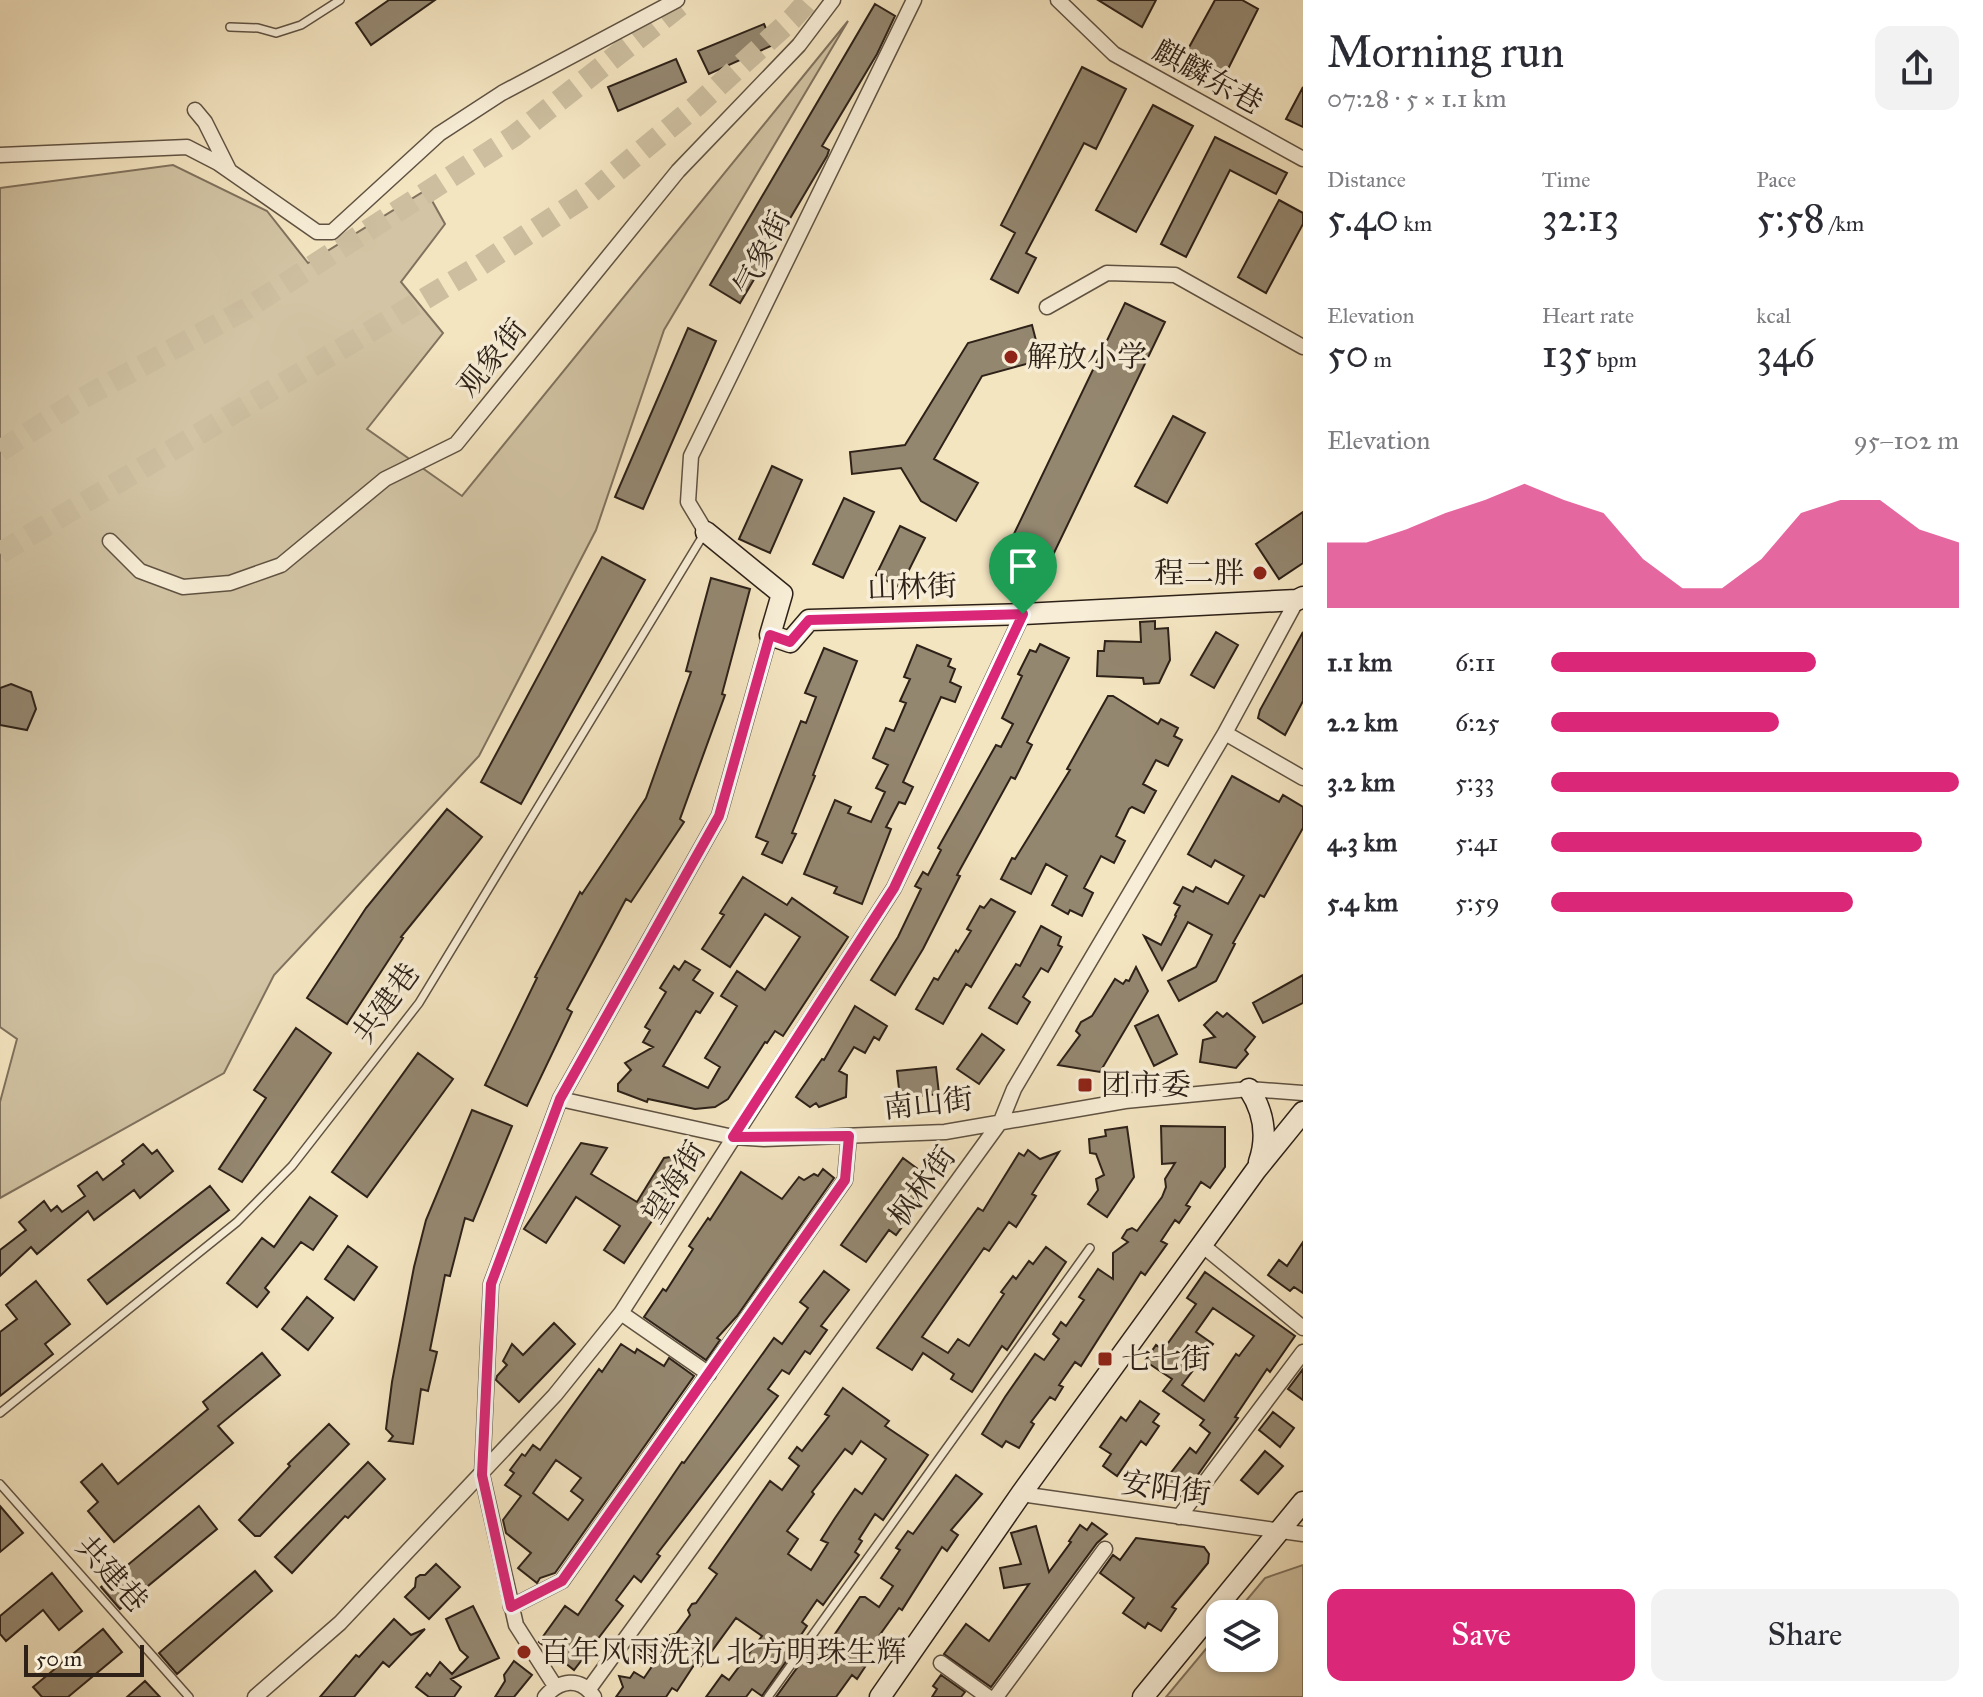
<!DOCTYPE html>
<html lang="en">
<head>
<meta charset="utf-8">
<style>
	:root { --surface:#fff; --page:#f2f2f3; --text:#2b2b33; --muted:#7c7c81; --accent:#db2777 }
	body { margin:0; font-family:"IM FELL Great Primer","Noto Serif SC",serif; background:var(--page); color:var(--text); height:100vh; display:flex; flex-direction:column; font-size:30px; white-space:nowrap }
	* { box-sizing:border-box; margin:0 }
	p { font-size:26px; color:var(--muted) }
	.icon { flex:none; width:44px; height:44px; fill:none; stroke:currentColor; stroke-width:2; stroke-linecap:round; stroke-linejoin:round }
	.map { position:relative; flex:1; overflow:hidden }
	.panel { display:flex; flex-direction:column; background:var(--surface); width:680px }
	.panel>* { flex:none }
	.tools { position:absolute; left:1206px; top:1600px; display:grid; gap:16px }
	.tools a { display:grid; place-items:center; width:72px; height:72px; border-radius:16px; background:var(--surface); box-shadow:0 2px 6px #0004; font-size:40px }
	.scale { position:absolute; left:24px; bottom:20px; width:120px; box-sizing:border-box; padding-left:8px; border:4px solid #2d2118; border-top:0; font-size:22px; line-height:28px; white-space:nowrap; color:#2d2118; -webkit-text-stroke:6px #f8eed7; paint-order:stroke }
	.pin { position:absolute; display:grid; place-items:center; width:68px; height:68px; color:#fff; margin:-82px -34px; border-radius:50% 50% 50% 0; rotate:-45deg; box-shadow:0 0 8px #0007 }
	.pin .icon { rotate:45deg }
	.round { display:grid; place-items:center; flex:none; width:84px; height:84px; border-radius:16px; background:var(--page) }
	.overview { display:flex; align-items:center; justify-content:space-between; height:136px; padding:0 24px }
	h1 { font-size:44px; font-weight:600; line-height:60px }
	.figures { display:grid; grid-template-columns:repeat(3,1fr); gap:12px; height:136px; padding:8px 24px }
	.figures div { display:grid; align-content:center }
	.figures b { font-size:40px; font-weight:600 }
	.figures small { font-size:22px; font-weight:400 }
	.figures p { font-size:22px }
	.chart { height:224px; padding:16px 24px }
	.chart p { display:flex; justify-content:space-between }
	.chart svg { width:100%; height:144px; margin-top:8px; fill:var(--accent); opacity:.7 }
	.action { display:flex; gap:16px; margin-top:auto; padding:16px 24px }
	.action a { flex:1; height:92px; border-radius:16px; background:var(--accent); color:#fff; font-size:32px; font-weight:600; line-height:92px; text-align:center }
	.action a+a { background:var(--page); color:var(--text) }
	ul { padding:0 24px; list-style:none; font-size:26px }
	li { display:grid; grid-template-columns:128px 96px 1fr; align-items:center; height:60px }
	li i { height:20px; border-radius:10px; background:var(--accent) }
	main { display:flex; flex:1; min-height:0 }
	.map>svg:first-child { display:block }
</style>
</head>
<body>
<main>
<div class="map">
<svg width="1303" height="1697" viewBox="0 0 1303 1697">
	<rect width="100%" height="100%" fill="#f4e5c1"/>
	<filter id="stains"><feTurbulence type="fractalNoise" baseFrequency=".0025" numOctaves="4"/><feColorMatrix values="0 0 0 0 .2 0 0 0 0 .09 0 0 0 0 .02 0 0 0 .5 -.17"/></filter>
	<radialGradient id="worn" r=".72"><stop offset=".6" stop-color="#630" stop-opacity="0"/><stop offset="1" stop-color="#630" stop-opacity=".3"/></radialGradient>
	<path fill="#d2c4a4" stroke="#80725e" stroke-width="2" d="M848 21 664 330 596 530 479 756 274 975 224 1073 0 1198V1102L17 1039 0 1027V188L173 165 267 211 308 263 426 190 445 224 401 282 443 333 367 429 462 496Z
		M1303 1565V1697H1166L1220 1632V1658H1264V1614H1235L1265 1578Z"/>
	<path fill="#948770" stroke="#2d2118" stroke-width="2" fill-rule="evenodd" d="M389 0H435L371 45 356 23Z
		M1098 0H1156L1142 27Z
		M1215 0H1242L1258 9 1225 75 1187 51Z
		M875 4 895 16 877 54 822 146 829 150 827 156 740 303 710 285Z
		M764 24 773 45 709 74 698 51Z
		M676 59 686 82 618 111 608 87Z
		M1082 67 1126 89 1096 149 1084 143 1026 253 1036 258 1018 293 991 279 1015 233 1001 225Z
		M1303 87V127L1286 119Z
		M1153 105 1193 126 1136 232 1096 210Z
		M1215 137 1287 173 1276 194 1230 170 1186 257 1161 244Z
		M1279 200 1303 213V224L1266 293 1238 277Z
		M1125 303 1165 322 1040 582 1000 563Z
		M1032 325 1041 360 982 376 934 459 978 483 956 521 921 501 901 468 852 474 850 452 905 445 968 343Z
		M688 328 716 341 643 509 615 497Z
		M1173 416 1205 433 1167 503 1135 486Z
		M772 466 802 480 770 553 739 539Z
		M844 498 874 512 843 578 813 564Z
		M1303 512V563L1279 579 1256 544Z
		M900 526 925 538 900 588 876 575Z
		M602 557 645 580 521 804 481 782Z
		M711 578 750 589 722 694 725 695 680 819 684 822 631 902 626 899 567 1009 572 1012 527 1106 485 1085 537 978 535 977 580 892 582 894 646 798 691 672 686 671Z
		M1155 621V629L1168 628 1170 660 1159 683 1144 684 1143 678 1097 676 1098 651H1104L1105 641 1141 642 1140 622Z
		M1216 632 1238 645 1214 688 1191 675Z
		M1303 632V701L1285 735 1258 718 1260 710Z
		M1040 644 1069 658 1027 742 1032 745 1015 779 1011 777 957 875 960 876 923 949 895 995 871 980 898 937 921 889 915 886 923 872 928 875 941 850 938 848 956 816 996 745 1001 747 1013 724 1002 718 1022 676 1018 674 1030 650 1036 652Z
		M917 645 951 659 948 666 955 669 950 682 961 687 955 702 941 697 903 782 913 787 905 804 899 802 886 827 891 829 862 904 834 893 837 887 804 874 835 800 851 807 848 813 871 822 885 792 876 788 888 765 873 758 886 728 894 731 906 703 900 701 910 679 904 677Z
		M824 648 857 661 813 775 815 776 792 833 796 834 782 863 762 854 768 842 756 837 801 721 806 723 816 697 805 693Z
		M11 684 31 692 36 709 27 730 0 725V688Z
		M1108 696H1113L1158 724 1161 719 1178 728 1174 736 1182 740 1168 766 1156 760 1143 784 1156 791 1144 813 1132 807 1129 809 1116 836 1125 841 1114 863 1101 856 1084 888 1093 893 1082 916 1070 910 1068 914 1052 905 1067 876 1046 864 1031 894 1001 879 1012 858 1015 859 1070 770 1067 769Z
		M1232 776 1279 802 1283 795 1303 807V828L1264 897 1260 895 1233 943 1235 944 1216 981 1179 1001 1168 981 1196 967 1212 935 1188 922 1162 970 1144 936 1161 945 1176 916 1175 915 1180 906 1174 903 1183 887 1193 892 1196 887 1228 904 1244 876 1215 860 1211 867 1188 854Z
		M447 809 482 837 401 937 403 938 347 1024 307 998 366 908Z
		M743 877 787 905 792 898 848 937 783 1036 775 1031 767 1043 765 1042 728 1099 715 1107 695 1109 648 1099 647 1102 618 1091V1084L631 1070 625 1063 653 1047 643 1042 650 1030 645 1027 666 992 660 988 674 966 679 970 685 961 700 970 693 980 713 993 700 1013 696 1011 663 1066 708 1088 720 1067 705 1058 737 1006 721 996 737 971 765 990 800 937 765 914 730 967 702 949 724 915 720 913Z
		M991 899 1015 912 971 987 966 984 943 1024 916 1009 934 978 938 980 956 950 958 952 971 931 967 929 980 906 984 908Z
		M1041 926 1061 937 1058 945 1062 947 1048 972 1041 968 1023 997 1030 1002 1017 1024 989 1008 1016 964 1020 966Z
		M1136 967 1148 991 1100 1072 1058 1065 1080 1035 1076 1031 1081 1022 1092 1016 1115 979 1123 984 1126 980 1129 981Z
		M1303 975V1003L1263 1023 1253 1003Z
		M855 1006 887 1026 879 1040 874 1037 865 1053 854 1047 839 1071 847 1075 846 1097 819 1107 816 1103 810 1107 796 1097 822 1059 824 1060Z
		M1217 1012 1223 1017 1227 1013 1255 1037 1245 1050 1248 1054 1236 1068 1200 1062 1203 1040 1215 1037 1204 1025Z
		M1158 1015 1177 1054 1154 1066 1135 1026Z
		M296 1028 331 1053 242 1182 219 1169 266 1098 254 1090Z
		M982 1034 1004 1050 979 1084 957 1069Z
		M418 1053 453 1079 367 1197 332 1172Z
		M936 1067 939 1094 900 1098 897 1071Z
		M472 1110 512 1126 473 1221 465 1218 450 1276 445 1275 430 1350 437 1352 428 1391 421 1389 413 1444 389 1441 393 1436 386 1429 392 1382 414 1267 426 1220Z
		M1161 1126 1225 1127V1167L1210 1188 1201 1182 1186 1205 1190 1207 1179 1223 1175 1220 1161 1241 1167 1244 1145 1275 1141 1272 1081 1366 1075 1362 1059 1385 1063 1387 1055 1400 1050 1397 1031 1422 1034 1424 1019 1448 1006 1441 1002 1447 982 1434 1005 1397 1035 1354 1044 1360 1059 1339 1053 1334 1061 1322 1066 1326 1084 1300 1079 1297 1098 1269 1113 1279V1253L1128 1242 1122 1238 1127 1230 1132 1228 1137 1231 1162 1197 1166 1187 1165 1179 1175 1163 1162 1164Z
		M1127 1127 1134 1177 1107 1217 1088 1204 1098 1190 1096 1179 1104 1175 1096 1154 1090 1153 1089 1139 1106 1136 1105 1130Z
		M581 1143 607 1148 591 1174 637 1202 664 1158 670 1157 681 1162 685 1171 624 1263 604 1250 620 1226 576 1197 546 1243 524 1229Z
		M143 1144 152 1154 157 1150 173 1171 140 1198 134 1190 94 1220 88 1211 37 1254 31 1247 0 1276V1250L26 1230 19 1222 44 1201 51 1211 57 1206 62 1212 85 1196 78 1186 97 1172 103 1180 124 1164 122 1161Z
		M1028 1150 1040 1159 1059 1152 1032 1194 1036 1196 1016 1227 1009 1222 989 1251 984 1248 922 1337 948 1353 958 1339 969 1346 1004 1294 1001 1292 1013 1276 1016 1279 1029 1261 1033 1264 1046 1247 1066 1262 1007 1350 1002 1346 972 1392 951 1379 954 1374 923 1353 912 1370 877 1348 978 1208 983 1211 1019 1153 1024 1156Z
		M903 1158 926 1175 928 1186 921 1188 905 1211 911 1215 896 1235 889 1230 866 1262 841 1245Z
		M823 1169 834 1178 737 1316 717 1338 720 1340 706 1360 644 1317 663 1289 666 1291 693 1249 689 1246 708 1218 710 1220 741 1172 782 1199 799 1177 804 1180 814 1174 818 1176Z
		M210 1186 229 1210 107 1304 88 1280Z
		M310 1197 337 1216 313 1250 301 1242 265 1288 269 1292 257 1307 227 1283 262 1238 274 1247Z
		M1303 1242V1293L1294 1287 1290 1291 1268 1275 1279 1260 1287 1266Z
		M348 1246 377 1267 354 1300 325 1279Z
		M824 1271 849 1290 821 1326 827 1330 810 1354 805 1351 789 1374 782 1370 768 1389 778 1396 657 1554 660 1556 641 1582 634 1576 616 1600 623 1606 574 1670 539 1642 565 1606 578 1615 682 1462 684 1463 774 1338 782 1344 808 1308 800 1302Z
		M1205 1272 1295 1336 1270 1372 1267 1369 1235 1417 1238 1418 1182 1497 1163 1483 1190 1448 1196 1453 1210 1433 1200 1425 1204 1420 1163 1391 1172 1379 1145 1361 1156 1345 1163 1350 1196 1304 1187 1298ZM1213 1308 1254 1336 1239 1356 1236 1354 1204 1401 1182 1385 1213 1344 1196 1332Z
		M36 1281 70 1324 45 1344 53 1354 0 1396V1332L17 1319 6 1305Z
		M307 1297 333 1318 308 1350 282 1329Z
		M554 1323 575 1344 519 1402 496 1380 497 1376 507 1365 503 1361 512 1344 523 1355Z
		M621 1344 635 1353 637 1349 664 1366 669 1358 694 1376 555 1573 540 1578 537 1583 518 1568 531 1553 506 1533 503 1520 521 1496 505 1485 514 1473 510 1470 522 1454 525 1456 533 1445 540 1450 599 1369 602 1372ZM556 1460 581 1478 571 1491 583 1500 568 1520 533 1493Z
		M262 1353 280 1375 218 1426 233 1443 114 1542 88 1511 98 1502 81 1482 102 1464 118 1484 208 1409 203 1402Z
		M1303 1369V1400L1288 1389Z
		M843 1388 889 1421 885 1426 928 1455 883 1520 875 1514 859 1539 862 1541 855 1552 859 1555 823 1605 817 1600 802 1622 807 1626 801 1635 804 1636 762 1696 752 1689 746 1697H706L722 1675 729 1680 762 1636 736 1618 701 1666 696 1662 677 1691 672 1688 666 1697H616L623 1687 619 1676 630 1678 634 1672 644 1678 668 1643 670 1635 676 1634 690 1615 688 1610 692 1604 696 1603 717 1574 709 1568 770 1481 782 1490 799 1466 789 1458 797 1447 802 1451 829 1416 825 1414ZM861 1441 886 1459 862 1494 855 1489 835 1518 821 1540 828 1543 811 1570 788 1554 798 1539 787 1531 814 1494 812 1492 845 1449 852 1454Z
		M1140 1401 1159 1414 1153 1422 1159 1426 1146 1445 1141 1441 1117 1476 1103 1466 1111 1454 1100 1447 1121 1417 1126 1421Z
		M1273 1412 1294 1428 1280 1447 1259 1430Z
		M329 1424 349 1444 260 1536H255L239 1520 290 1466 288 1464Z
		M1265 1451 1283 1466 1258 1494 1241 1480Z
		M368 1462 385 1479 348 1518 345 1516 292 1573 275 1557Z
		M956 1475 982 1494 951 1530 958 1535 947 1551 942 1547 902 1610 899 1608 859 1664 865 1667 857 1679 852 1675 836 1697H776L810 1650 818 1656 824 1650 860 1597H865L879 1607 893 1586 881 1578 900 1550 896 1548 908 1531 913 1534Z
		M0 1506 23 1533 0 1552Z
		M199 1506 217 1529 120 1609 101 1587Z
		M1092 1523 1107 1534 1097 1543 991 1687 944 1654 966 1624 989 1641 1029 1584 1004 1588 1000 1568 1021 1564 1011 1533 1036 1526 1049 1572 1071 1542 1069 1541 1080 1525 1087 1530Z
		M1136 1538 1204 1547 1209 1554 1208 1563 1172 1607 1176 1609 1161 1631 1148 1623 1145 1628 1123 1613 1134 1598 1100 1573 1113 1555 1120 1560Z
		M436 1564 460 1587 429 1619 405 1597 415 1587 416 1578 420 1575H425Z
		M255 1571 272 1591 177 1674 159 1653Z
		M52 1573 82 1611 59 1630 43 1610 6 1641 0 1634V1616Z
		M473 1606 499 1658 451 1679 461 1687 454 1697H429L416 1687 427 1673 430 1676 440 1662 452 1674 468 1657 460 1650 446 1619Z
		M394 1619 411 1635 425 1629 389 1667 383 1662 354 1697H320L356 1655 359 1657Z
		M103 1629 122 1652 68 1697H42L33 1687Z
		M514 1661 532 1675 514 1697H495L505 1681 504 1675Z
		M941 1675 965 1692 961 1697H932L937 1689 933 1686Z
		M145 1681 160 1697H127Z"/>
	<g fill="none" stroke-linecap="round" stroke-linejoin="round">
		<path stroke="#ccbe9f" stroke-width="22" stroke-dasharray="22 11" stroke-linecap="butt" d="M0 451 81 399 246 309 514 136 687 0
			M0 553 476 268 589 194 696 106 792 19 809 0"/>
		<g stroke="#5f5242" stroke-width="10">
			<path id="lane" d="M230 27 258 28 276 33 301 25 340 0
				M0 1413 237 1222 292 1166 419 1003 704 534
				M0 1484 189 1697
				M768 1697 1090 1248"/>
		</g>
		<g stroke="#5f5242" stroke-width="17">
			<path id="street" d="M1058 0 1114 54 1303 159
				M195 110 205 122 229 170
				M0 155 187 147 218 163 317 232H332L439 134 502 93 677 0
				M1047 307 1107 273 1175 275 1303 347
				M706 532 688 502 691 456 914 0
				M110 541 140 571 183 587 230 583 281 565 385 479 456 444 678 171 799 45 833 0
				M1225 733 1303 778
				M560 1099 733 1137 764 1139 945 1132 1125 1101 1249 1089 1303 1093
				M1202 1245 1303 1328
				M621 1313 709 1374
				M1021 1494 1303 1534
				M1179 1517 1303 1352
				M511 1607 562 1581 845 1180 849 1136
				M941 1663 988 1697
				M555 1686 516 1625 482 1475 491 1284 560 1099 719 816 770 635
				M589 1689 1001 1121 1014 1089 1225 733 1297 600
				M255 1697 340 1623 555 1395 621 1313 894 888 1023 614
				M545 1697C559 1680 580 1676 594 1697
				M996 1697 1105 1549"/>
		</g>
		<g stroke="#2d2118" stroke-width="23">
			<path id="secondary" d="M706 532 782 594 770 635 790 642 809 620 1023 614 1297 600 1303 597
				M1249 1089C1264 1112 1268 1136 1259 1162
				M880 1697 1021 1494 1256 1170 1303 1112
				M1143 1697 1303 1502"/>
		</g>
		<use href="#lane" stroke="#f8eed7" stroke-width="7"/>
		<use href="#street" stroke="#f8eed7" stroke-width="14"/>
		<use href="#secondary" stroke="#f8eed7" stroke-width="20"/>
	</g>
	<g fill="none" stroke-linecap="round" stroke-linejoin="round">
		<g stroke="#fff" stroke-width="16">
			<path id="route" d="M1023 614 894 888 733 1137 849 1136 845 1180 562 1581 511 1607 482 1475 491 1284 560 1099 719 816 770 635 790 642 809 620Z"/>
		</g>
		<use href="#route" stroke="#db2777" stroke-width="10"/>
	</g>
	<g fill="#8f2418" stroke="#f8eed7" stroke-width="3">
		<circle cx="1011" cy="357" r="8"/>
		<circle cx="1260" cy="573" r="8"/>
		<rect x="1077" y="1077" width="16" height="16" rx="4"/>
		<rect x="1097" y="1351" width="16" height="16" rx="4"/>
		<circle cx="524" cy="1652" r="8"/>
	</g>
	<g text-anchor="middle" stroke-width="7" stroke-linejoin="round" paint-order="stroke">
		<g font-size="30" fill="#2d2118" stroke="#f8eed7">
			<text transform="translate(1208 77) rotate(29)" y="10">麒麟东巷</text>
			<text transform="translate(762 253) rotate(-64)" y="10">气象街</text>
			<text transform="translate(492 358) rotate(-51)" y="10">观象街</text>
			<text transform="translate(912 587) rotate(-2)" y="10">山林街</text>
			<text transform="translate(386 1003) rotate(-54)" y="10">共建巷</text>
			<text transform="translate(928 1103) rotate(-6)" y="10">南山街</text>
			<text transform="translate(674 1182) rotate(-58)" y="10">望海街</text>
			<text transform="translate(922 1186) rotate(-54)" y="10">枫林街</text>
			<text transform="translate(1166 1488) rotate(8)" y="10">安阳街</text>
			<text transform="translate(112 1574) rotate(48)" y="10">共建巷</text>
		</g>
		<g font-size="30" fill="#2d2118" stroke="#f8eed7" text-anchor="start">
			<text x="1027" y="367">解放小学</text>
			<text x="1244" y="583" text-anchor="end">程二胖</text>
			<text x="1101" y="1095">团市委</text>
			<text x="1121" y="1369">七七街</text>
			<text x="540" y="1662">百年风雨洗礼 北方明珠生辉</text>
		</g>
	</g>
	<rect width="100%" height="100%" filter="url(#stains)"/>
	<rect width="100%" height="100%" fill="url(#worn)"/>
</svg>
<div class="tools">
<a><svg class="icon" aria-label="layers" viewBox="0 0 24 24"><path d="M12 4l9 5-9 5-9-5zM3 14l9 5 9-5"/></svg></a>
</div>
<div class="scale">50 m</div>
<div class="pin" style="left:1023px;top:614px;background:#1e9e55"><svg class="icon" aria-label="arrive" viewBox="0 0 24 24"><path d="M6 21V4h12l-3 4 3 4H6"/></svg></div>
</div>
<section class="panel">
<div class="overview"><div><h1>Morning run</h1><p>07:28 · 5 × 1.1 km</p></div><a class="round"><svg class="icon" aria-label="share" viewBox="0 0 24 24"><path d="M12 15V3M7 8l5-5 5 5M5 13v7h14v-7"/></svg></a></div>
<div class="figures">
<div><p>Distance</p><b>5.40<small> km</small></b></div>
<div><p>Time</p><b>32:13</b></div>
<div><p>Pace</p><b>5:58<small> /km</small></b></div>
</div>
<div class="figures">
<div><p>Elevation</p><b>50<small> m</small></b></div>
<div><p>Heart rate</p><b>135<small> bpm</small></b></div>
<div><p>kcal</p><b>346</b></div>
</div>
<div class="chart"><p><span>Elevation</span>95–102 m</p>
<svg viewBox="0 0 160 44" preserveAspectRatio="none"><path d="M0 44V24L10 24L20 20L30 15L40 11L50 6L60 11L70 15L80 29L90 38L100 38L110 29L120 15L130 11L140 11L150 20L160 24V44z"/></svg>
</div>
<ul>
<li><b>1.1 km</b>6:11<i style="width:65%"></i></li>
<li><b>2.2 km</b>6:25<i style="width:56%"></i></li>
<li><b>3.2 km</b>5:33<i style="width:100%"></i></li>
<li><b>4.3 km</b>5:41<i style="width:91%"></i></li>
<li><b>5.4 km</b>5:59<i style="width:74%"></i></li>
</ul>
<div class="action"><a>Save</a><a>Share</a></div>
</section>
</main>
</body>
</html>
